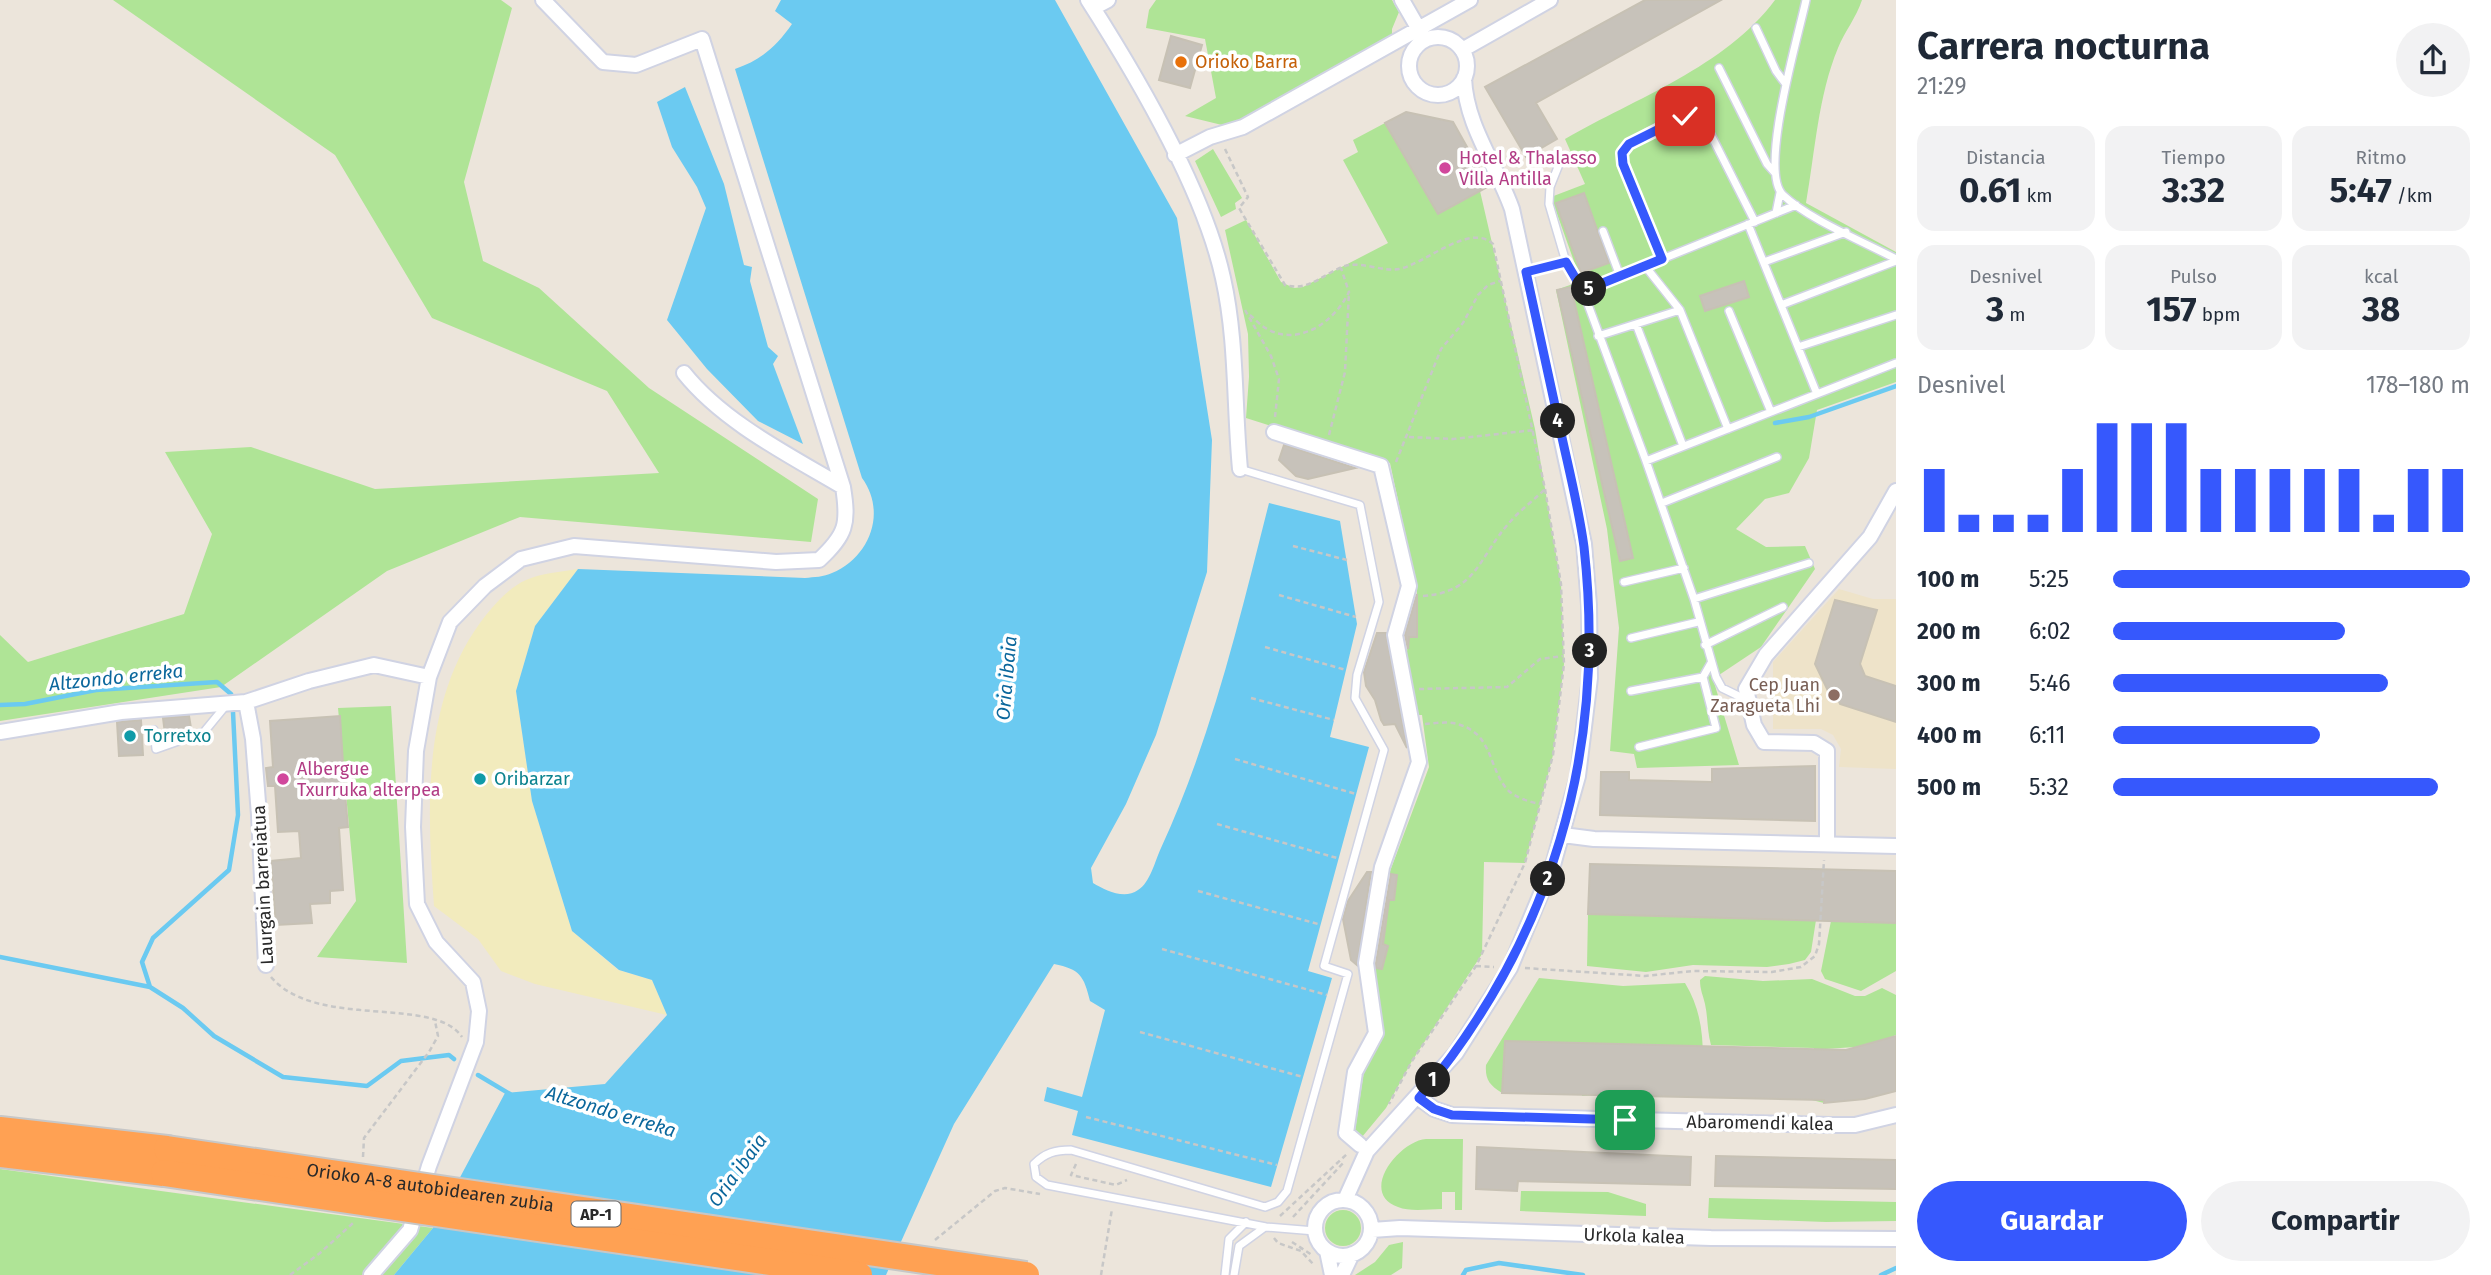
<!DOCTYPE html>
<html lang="es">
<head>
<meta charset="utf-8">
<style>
	:root { --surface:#fff; --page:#f2f2f3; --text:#1f2937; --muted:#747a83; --accent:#3658fd }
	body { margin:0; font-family:"Fira Sans",sans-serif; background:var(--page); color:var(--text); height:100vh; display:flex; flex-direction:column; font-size:26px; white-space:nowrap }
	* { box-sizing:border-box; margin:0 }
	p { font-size:23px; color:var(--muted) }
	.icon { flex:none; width:38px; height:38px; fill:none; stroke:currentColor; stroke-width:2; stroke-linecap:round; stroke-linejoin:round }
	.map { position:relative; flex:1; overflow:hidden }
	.details { display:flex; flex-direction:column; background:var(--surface); width:595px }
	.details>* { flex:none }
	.pin { position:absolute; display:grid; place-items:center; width:60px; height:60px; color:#fff; margin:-30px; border-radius:14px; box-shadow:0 4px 10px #0006 }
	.km { position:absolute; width:35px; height:35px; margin:-18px; border-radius:50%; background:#222; color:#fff; font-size:19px; line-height:35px; text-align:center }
	.round { display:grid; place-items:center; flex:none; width:74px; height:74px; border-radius:37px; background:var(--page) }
	.summary { display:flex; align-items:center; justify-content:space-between; height:119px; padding:0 21px }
	h1 { font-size:38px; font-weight:700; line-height:52px }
	.stats { display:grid; grid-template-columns:repeat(3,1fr); gap:10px; height:119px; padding:7px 21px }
	.stats div { display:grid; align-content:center; border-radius:18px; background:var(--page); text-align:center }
	.stats b { font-size:35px; font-weight:700 }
	.stats small { font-size:19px; font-weight:400 }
	.stats p { font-size:19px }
	.chart { height:196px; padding:14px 21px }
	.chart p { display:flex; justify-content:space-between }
	.chart svg { width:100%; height:126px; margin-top:7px; stroke:var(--accent); stroke-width:6 }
	.action { display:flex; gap:14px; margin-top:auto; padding:14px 21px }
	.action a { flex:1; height:80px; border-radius:42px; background:var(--accent); color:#fff; font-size:28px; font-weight:700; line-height:80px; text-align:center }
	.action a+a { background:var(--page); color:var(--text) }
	ul { padding:0 21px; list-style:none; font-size:23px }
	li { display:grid; grid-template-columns:112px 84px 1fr; align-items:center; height:52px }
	li i { height:18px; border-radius:9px; background:var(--accent) }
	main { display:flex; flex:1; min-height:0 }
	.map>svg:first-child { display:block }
</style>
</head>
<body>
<main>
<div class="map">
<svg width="1896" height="1275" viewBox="0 0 1896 1275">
	<rect width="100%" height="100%" fill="#ece5db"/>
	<path fill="#eee3c9" d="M1839 589 1873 599H1896V769L1839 767 1841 749 1833 735 1821 729H1773V662Z"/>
	<path fill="#afe496" d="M113 0H501L512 8 464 182 483 261 539 288 649 388 818 499 811 542 520 517 387 571 221 687 0 721V635L28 662 184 614 212 534 165 452 251 447 375 489 659 473 607 391 432 318 335 155Z
		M1156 0H1392L1399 12 1392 29V39L1255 118 1222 125 1185 116 1216 98 1205 39 1146 28 1149 10Z
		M1775 0H1862C1856 18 1845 31 1838 48 1818 96 1815 153 1806 203L1896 252V382L1817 410 1809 458 1789 493 1765 499 1736 529 1766 547 1805 546 1815 569 1761 647 1713 679 1739 765 1637 768 1634 754 1610 751 1619 628 1607 529 1556 290 1581 281 1551 197 1585 184 1565 139C1636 98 1725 67 1775 0Z
		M1385 123 1438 214 1480 191 1535 429 1561 584 1564 664 1553 755 1525 863 1484 862 1482 954 1412 1061 1386 1108 1362 1137 1355 1131 1365 1064 1383 1032 1374 968 1382 969 1388 946 1383 944 1389 900H1394L1397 876 1389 874 1429 767 1422 715H1413L1406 659 1409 637H1417V588L1390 463 1246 418 1249 377 1248 334 1225 230 1246 220 1281 282 1294 288 1303 287 1388 243 1343 160 1358 152 1353 140Z
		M1213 149 1242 198 1235 203 1236 209 1221 217 1195 161Z
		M391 706 407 963 317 957 356 901 338 708Z
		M1588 914 1816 920 1811 952 1805 960 1789 964 1767 967 1693 965 1646 972 1587 966Z
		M1831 921 1896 923V971L1861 991 1825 979 1821 971Z
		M1705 976 1763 981 1812 979 1855 996H1865L1882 988 1896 995V1035L1869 1046 1826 1049 1824 1103 1812 1100 1814 1048 1711 1045C1707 1031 1708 1017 1705 1004 1703 995 1700 990 1700 980Z
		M1539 978 1623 986 1685 983C1707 1019 1703 1055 1702 1096L1696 1046 1596 1044 1595 1095 1582 1096 1583 1044 1506 1041 1502 1093C1489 1085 1485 1079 1486 1065Z
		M1426 1139H1463L1462 1210H1455V1192H1442V1209C1429 1209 1410 1212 1398 1207 1358 1193 1399 1141 1426 1139Z
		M0 1169 433 1228 394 1275H0Z
		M1521 1191 1608 1192 1646 1204V1216L1520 1211Z
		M1709 1198 1896 1202V1221L1826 1222 1708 1218Z
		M1325 1228a18 18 0 1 1 36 0a18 18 0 1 1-36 0Z
		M1403 1242 1402 1268 1391 1275H1355L1375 1262 1389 1245Z"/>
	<path fill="#f2ebbd" d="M578 569 535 626 516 691 532 801 572 931 618 970 652 980 667 1015 535 984 501 971 478 939 434 906C427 808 421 697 486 615 497 602 510 587 526 580 541 573 561 572 578 569Z"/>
	<path fill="#6bcaf1" d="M781 0H1055L1177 218 1212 440 1207 572 1156 735 1126 804 1091 868 1093 883C1105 890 1124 900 1138 890 1150 883 1155 861 1161 848 1212 737 1239 621 1269 503L1340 521 1357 624 1330 737 1369 747 1308 971 1332 978 1271 1187 1072 1135 1078 1111 1044 1101 1047 1087 1082 1097 1105 1010 1090 1001C1084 976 1080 969 1054 964L954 1124 886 1275H394L433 1228 505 1093 605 1084 667 1015 652 980 619 970 572 931 532 801 516 691 535 626 578 569 805 578C814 577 824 577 832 573 870 557 887 512 862 478L735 69C761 60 776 47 792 24L775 11Z
		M685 87 724 184 744 265 752 267 750 281 768 347 778 356 773 364 803 444 758 421 707 369 667 320 706 208 697 187 672 147 657 102Z"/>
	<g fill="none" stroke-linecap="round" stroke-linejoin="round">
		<path stroke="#6bcaf1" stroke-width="4.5" d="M1775 423 1809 417 1896 386
			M0 705 25 704 96 690 217 682 231 694
			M0 957 150 987 183 1008 214 1036 283 1077 367 1086 401 1061 449 1055 454 1059
			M150 987 142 962 153 938 229 870 238 815 233 712
			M478 1075 510 1094
			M1463 1275 1466 1270 1499 1263 1583 1275
			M1881 1275 1896 1268"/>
	</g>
	<path fill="#c7c2ba" stroke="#c7c1b4" stroke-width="2" d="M1645 0H1721L1536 103 1557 139 1526 157 1485 87Z
		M1171 36 1202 45 1190 88 1159 80Z
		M1406 112 1453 122 1489 186 1438 214 1385 123Z
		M1584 193 1609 263 1581 273 1556 203Z
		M1744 281 1749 297 1705 311 1700 296Z
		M1571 287 1633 558 1620 561 1557 290Z
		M1284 445 1355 468 1308 479 1296 476 1279 460Z
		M1417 594V637H1409L1408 649 1405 635Z
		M1835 600 1877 610 1860 664 1865 676 1896 686V722L1840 704 1836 694 1831 697 1815 664Z
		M1377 633H1386L1407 748 1395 724 1384 725 1381 720 1375 700 1366 686 1364 672Z
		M189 716 191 728 165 734 163 718Z
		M340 716 343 764H349L351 781 344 782 348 827 339 828 343 890 330 891V903L310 904 312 923 276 925 271 861 301 858 299 831 278 832 275 786H268L266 768 273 767 270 721Z
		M141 720 143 755 119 756 117 722Z
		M1815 766V821L1600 815 1601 772H1629V780L1712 782V769Z
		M1590 864 1896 871V923L1588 914Z
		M1367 872H1371L1357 965 1351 960 1343 919 1348 901Z
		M1391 874 1397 875 1394 900H1389L1383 944 1388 946 1382 969 1376 968V963Z
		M1896 1036V1091L1865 1099 1824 1103V1100L1502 1093 1505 1041 1846 1050Z
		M1477 1147 1691 1157 1690 1185 1518 1181 1517 1191 1476 1189Z
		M1716 1156 1896 1160V1189L1715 1186Z"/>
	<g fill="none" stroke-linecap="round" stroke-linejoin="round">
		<g stroke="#d0d3e3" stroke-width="10">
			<path id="lane" d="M1806 0C1799 34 1758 171 1783 195 1808 219 1864 242 1896 259
				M1756 28 1776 71 1785 83
				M1719 68 1767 164 1775 173
				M1562 157 1550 187 1549 204 1566 262 1583 291 1646 461 1896 363
				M1776 213 1780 193
				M1748 224 1817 394
				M1603 231 1620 276
				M1662 259 1624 164 1622 153C1637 134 1675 117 1698 114L1704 121 1755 222
				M1764 262 1846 232
				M1645 266 1680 310 1728 429
				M1526 272 1566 262
				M1583 291 1796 205
				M1781 305 1896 261
				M1729 311 1771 412
				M1636 324 1683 446
				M1598 336 1680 310
				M1798 347 1896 315
				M1646 461 1694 599 1716 677 1722 688 1749 701
				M1240 469 1360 505 1379 602 1357 675 1355 698 1384 750 1324 966 1348 974 1287 1191 1278 1202 1265 1207 1071 1150C1055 1150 1045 1153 1034 1164L1036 1177 1047 1185 1266 1227 1315 1231
				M1662 503 1777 457
				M1624 582 1684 568
				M1694 599 1809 563
				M1631 638 1698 622
				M1705 645 1783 607
				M1631 691 1703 677
				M154 730 156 749 204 732 227 704
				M1639 747 1716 728 1703 677 1711 663
				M1225 1275 1229 1239 1246 1222
				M1234 1275 1239 1246 1265 1227"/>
		</g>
		<g stroke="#d0d3e3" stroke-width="18">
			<path id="street" d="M1088 0C1136 75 1204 191 1223 278 1237 340 1234 406 1240 469
				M1402 0 1421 33
				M1093 8 1108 0
				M1409 66a29 29 0 1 1 58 0a29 29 0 1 1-58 0Z
				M1462 50 1550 0
				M1175 155 1210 137 1243 127 1470 0
				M684 373C723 422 789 455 843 487
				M1274 432 1381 466 1409 586 1395 635 1419 762 1382 867 1366 963 1376 1033 1355 1072 1346 1133 1360 1145
				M246 702 253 739 259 815 266 965
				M0 732 121 712 246 702 309 681 374 665 429 677
				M1563 835 1594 839 1896 846
				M1827 844V751L1814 743 1764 742 1754 725 1746 689 1766 655 1870 537 1896 491
				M1419 1098 1434 1109 1452 1115 1830 1125H1855L1896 1115
				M1315 1228a28 28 0 1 1 56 0a28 28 0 1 1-56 0Z
				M1345 1200 1367 1151 1456 1053 1510 968 1553 865 1578 776 1590 678 1589 605 1584 544 1512 209C1496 164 1466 126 1464 78
				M1372 1230 1400 1228 1711 1238 1896 1239
				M1327 1251 1332 1275
				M371 1275 410 1230 429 1166 476 1042 479 1011 473 982 436 942 417 904 413 827 416 751 429 677 450 622 485 586 521 559 574 546 776 562 819 560C846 535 849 524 843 487L702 39 636 65 603 62 543 0
				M1342 1275 1352 1254"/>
		</g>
		<g stroke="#c7c7c7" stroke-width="30">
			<path id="highway" d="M0 1130 167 1149
				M0 1154 164 1173"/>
		</g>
		<path stroke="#c7c7c7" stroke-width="2.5" stroke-dasharray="5 3.5" stroke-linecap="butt" d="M1225 149 1248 197 1239 208 1285 285C1309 292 1324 273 1345 266 1362 261 1382 272 1399 269 1425 264 1470 222 1493 244L1545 489 1561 584 1564 664 1553 755 1525 863 1476 966 1412 1061 1389 1104
			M1245 310 1271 356 1279 379 1275 417
			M1250 315C1255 319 1261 326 1267 329 1300 347 1335 321 1349 292L1341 268
			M1329 435 1345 372 1349 292
			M1409 437 1453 439 1534 430
			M1396 462 1441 349 1463 323 1478 295 1488 285 1500 281
			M1293 546 1347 560
			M1279 595 1356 617
			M1423 596C1477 592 1478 558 1509 523 1519 511 1533 501 1544 490
			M1265 647 1346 670
			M1419 689 1507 687 1540 659 1563 656
			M1251 698 1334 720
			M1425 724C1434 723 1445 722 1453 723 1493 731 1487 764 1506 788 1513 797 1530 802 1540 804
			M1235 759 1356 794
			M1217 824 1337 858
			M1198 891 1318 924
			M1162 949 1327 995
			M1476 966 1494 967
			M1525 968 1645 976 1693 971 1772 972 1801 967 1815 956 1819 944 1824 860
			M271 977C316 1030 434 995 462 1037
			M1140 1032 1303 1077
			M1086 1117 1277 1165
			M363 1157 364 1138 429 1052 438 1036 435 1021
			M1076 1164 1071 1175 1116 1185 1127 1180
			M1280 1216 1347 1154
			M1293 1217 1345 1161
			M1274 1238 1278 1243 1301 1251 1314 1265
			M935 1240 995 1191 1005 1188 1040 1194
			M1292 1242 1312 1255
			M290 1275 320 1253 353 1223
			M1101 1275 1112 1209"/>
		<use href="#lane" stroke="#fff" stroke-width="7"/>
		<use href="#street" stroke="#fff" stroke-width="14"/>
		<use href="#highway" stroke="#ffa153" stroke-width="26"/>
		<g stroke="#c7c7c7" stroke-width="30" stroke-linecap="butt">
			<g id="highway-bridge">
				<path id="s1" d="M167 1149 1026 1275"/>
				<path d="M164 1173 859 1275"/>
			</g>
		</g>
		<use href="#highway-bridge" stroke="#ffa153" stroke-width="26"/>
	</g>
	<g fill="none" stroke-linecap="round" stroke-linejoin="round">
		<g stroke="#fff" stroke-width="14">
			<path id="route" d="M1625 1120 1452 1115 1434 1109 1419 1098C1552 939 1607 753 1584 547 1579 509 1569 470 1561 433 1549 379 1538 326 1526 272L1566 262 1583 291 1662 259 1623 164 1622 153 1629 144 1685 116"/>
		</g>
		<use href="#route" stroke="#3658fd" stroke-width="9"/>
	</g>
	<circle fill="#e8710a" stroke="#fff" stroke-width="2.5" cx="1181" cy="62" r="7"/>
	<g fill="#d1479c" stroke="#fff" stroke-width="2.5">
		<circle cx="1445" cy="168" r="7"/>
		<circle cx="283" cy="779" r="7"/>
	</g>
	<circle fill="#8d6e63" stroke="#fff" stroke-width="2.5" cx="1834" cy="695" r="7"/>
	<g fill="#0f9aa8" stroke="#fff" stroke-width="2.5">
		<circle cx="130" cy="736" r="7"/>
		<circle cx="480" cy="779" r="7"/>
	</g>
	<g text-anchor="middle" stroke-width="7" stroke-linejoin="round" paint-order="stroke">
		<rect fill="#fff" stroke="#696969" stroke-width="2" x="571.5" y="1201.5" width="49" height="25" rx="5"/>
		<g font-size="16" font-weight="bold" fill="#292929">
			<text x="596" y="1220">AP-1</text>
		</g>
		<g font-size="18" fill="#c56008" stroke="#fff" text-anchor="start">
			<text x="1195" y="68">Orioko Barra</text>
		</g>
		<g font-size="18" fill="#b23c85" stroke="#fff" text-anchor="start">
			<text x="1459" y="164">Hotel &amp; Thalasso<tspan x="1459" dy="21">Villa Antilla</tspan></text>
			<text x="297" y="775">Albergue<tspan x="297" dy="21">Txurruka alterpea</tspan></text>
		</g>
		<g font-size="18" fill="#785e54" stroke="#fff" text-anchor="end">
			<text x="1820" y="691">Cep Juan<tspan x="1820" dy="21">Zaragueta Lhi</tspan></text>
		</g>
		<g font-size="18" fill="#0d838f" stroke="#fff" text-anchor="start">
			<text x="144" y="742">Torretxo</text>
			<text x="494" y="785">Oribarzar</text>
		</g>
		<g font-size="18" fill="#292929" stroke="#fff">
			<text transform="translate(263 885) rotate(-93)" y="6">Laurgain barreiatua</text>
			<text transform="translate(1760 1123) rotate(1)" y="6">Abaromendi kalea</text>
			<text dy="6" stroke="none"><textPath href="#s1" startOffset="266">Orioko A-8 autobidearen zubia</textPath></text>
			<text transform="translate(1634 1236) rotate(2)" y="6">Urkola kalea</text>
		</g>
		<g font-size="19" font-style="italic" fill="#0b679c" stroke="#fff">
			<text transform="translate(116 677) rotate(-6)" y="7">Altzondo erreka</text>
			<text transform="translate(1006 678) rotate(-85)" y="7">Oria ibaia</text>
			<text transform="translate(611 1111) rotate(17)" y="7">Altzondo erreka</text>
			<text transform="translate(737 1170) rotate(-54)" y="7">Oria ibaia</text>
		</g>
	</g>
</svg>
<div class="pin" style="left:1625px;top:1120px;background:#1e9e55"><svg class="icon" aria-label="arrive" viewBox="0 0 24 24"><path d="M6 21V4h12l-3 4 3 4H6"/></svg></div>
<div class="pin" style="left:1685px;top:116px;background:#d93025"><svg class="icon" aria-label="check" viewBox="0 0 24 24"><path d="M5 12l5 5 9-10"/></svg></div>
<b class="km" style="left:1433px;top:1080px">1</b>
<b class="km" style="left:1548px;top:879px">2</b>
<b class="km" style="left:1590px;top:651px">3</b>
<b class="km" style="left:1558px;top:421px">4</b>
<b class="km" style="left:1589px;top:289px">5</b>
</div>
<section class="details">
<div class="summary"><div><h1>Carrera nocturna</h1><p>21:29</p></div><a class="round"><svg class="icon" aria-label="share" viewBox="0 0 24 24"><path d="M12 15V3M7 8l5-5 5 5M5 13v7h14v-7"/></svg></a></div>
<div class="stats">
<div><p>Distancia</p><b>0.61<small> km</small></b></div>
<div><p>Tiempo</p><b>3:32</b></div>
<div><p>Ritmo</p><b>5:47<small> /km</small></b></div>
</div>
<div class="stats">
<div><p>Desnivel</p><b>3<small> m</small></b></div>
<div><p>Pulso</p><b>157<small> bpm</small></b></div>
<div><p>kcal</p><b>38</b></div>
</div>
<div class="chart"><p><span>Desnivel</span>178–180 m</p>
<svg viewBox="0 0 160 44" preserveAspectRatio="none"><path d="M5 44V22M15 44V38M25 44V38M35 44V38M45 44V22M55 44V6M65 44V6M75 44V6M85 44V22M95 44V22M105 44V22M115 44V22M125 44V22M135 44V38M145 44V22M155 44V22"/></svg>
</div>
<ul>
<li><b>100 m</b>5:25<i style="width:100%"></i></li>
<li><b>200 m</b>6:02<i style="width:65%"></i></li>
<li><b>300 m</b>5:46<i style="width:77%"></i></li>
<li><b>400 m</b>6:11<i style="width:58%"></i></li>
<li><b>500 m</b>5:32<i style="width:91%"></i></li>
</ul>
<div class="action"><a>Guardar</a><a>Compartir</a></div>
</section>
</main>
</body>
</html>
